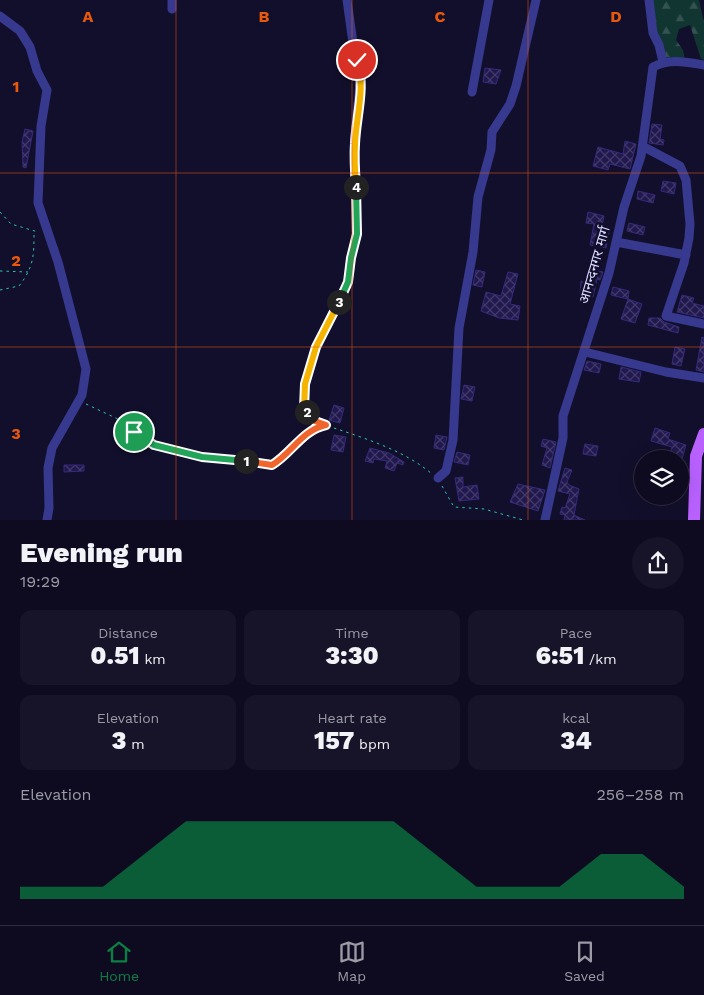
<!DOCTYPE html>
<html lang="en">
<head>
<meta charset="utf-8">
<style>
	:root { --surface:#0e0b21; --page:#17142a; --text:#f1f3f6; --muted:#9b9ba5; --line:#2e2b3f; --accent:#0b8043 }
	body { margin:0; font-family:"Work Sans","Noto Sans Devanagari",sans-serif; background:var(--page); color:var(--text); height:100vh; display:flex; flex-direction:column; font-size:19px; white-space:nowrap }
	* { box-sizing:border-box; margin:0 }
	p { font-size:16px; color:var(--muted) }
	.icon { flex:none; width:28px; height:28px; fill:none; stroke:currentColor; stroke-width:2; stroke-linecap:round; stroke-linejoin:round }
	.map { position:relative; height:520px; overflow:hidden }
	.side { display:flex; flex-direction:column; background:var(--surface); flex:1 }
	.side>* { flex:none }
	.tools { position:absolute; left:634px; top:450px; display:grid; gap:10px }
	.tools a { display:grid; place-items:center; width:55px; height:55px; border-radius:50%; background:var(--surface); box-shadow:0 5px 20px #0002,0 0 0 1px var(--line); font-size:25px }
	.pin { position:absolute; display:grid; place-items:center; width:42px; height:42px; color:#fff; margin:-21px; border:2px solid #fff; border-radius:50%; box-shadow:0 1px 5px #0007 }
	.km { position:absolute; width:25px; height:25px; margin:-12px; border-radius:50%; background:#222; color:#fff; font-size:14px; line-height:25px; text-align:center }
	.round { display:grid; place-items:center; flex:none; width:52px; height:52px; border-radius:26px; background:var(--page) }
	.headline { display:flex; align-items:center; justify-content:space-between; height:85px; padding:0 20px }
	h1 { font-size:28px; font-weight:800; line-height:38px }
	.metrics { display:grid; grid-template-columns:repeat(3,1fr); gap:8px; height:85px; padding:5px 20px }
	.metrics div { display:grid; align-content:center; border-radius:12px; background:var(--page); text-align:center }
	.metrics b { font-size:25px; font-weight:800 }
	.metrics small { font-size:14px; font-weight:400 }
	.metrics p { font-size:14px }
	.chart { height:140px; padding:10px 20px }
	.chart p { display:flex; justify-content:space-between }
	.chart svg { width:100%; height:90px; margin-top:5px; fill:var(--accent); opacity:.7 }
	.menu { display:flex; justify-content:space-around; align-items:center; height:70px; border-top:1px solid var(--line); background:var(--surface); font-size:14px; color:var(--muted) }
	.menu a { display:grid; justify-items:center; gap:2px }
	.menu .current { color:var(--accent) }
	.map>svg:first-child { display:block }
</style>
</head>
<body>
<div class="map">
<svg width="704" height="520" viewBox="0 0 704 520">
	<defs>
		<pattern id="forest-firs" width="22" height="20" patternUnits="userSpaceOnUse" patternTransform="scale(1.25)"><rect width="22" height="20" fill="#113632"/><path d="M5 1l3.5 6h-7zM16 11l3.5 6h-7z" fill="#335251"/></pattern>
		<pattern id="building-cross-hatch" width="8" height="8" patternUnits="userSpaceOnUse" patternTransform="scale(1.25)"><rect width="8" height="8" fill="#21194e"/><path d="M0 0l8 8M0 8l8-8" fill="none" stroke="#413a69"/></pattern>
	</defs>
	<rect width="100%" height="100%" fill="#120f2c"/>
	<path fill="url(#forest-firs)" d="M653 0H699L704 22V60L701 59 690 25 679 29 676 40 683 50 685 60 666 57 655 28Z"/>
	<path fill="url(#building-cross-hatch)" stroke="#342a7c" d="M485 68 501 70 496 84 483 82Z
		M652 124 662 125 660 139 664 140 663 145 649 143Z
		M25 129 33 131 26 168 23 167 22 142Z
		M625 141 636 144 630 169 610 164 608 170 593 166 598 147 623 154Z
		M663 181 676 183 674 194 661 191Z
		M638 191 655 195 653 203 637 199Z
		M588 212 604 216 601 232 609 233 606 248 590 245 594 224 586 223Z
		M629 223 645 227 643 235 627 231Z
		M588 269 603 272 600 280 597 279 593 297 580 294 581 281 585 282Z
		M476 270 485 272 482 287 473 285Z
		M508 272 518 274 510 304 520 306 518 320 499 318 481 311 486 292 501 296Z
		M613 287 629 291 628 299 611 295Z
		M682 295 694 298 692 303 704 306V318L677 312Z
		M628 299 642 304 635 323 621 319Z
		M649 318H660L664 322 679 327 678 333 648 325Z
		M702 337 704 338V372L696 370Z
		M675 347 685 349 681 366 672 364Z
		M587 361 601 364 599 373 584 370Z
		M621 367 641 372 639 382 619 379Z
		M464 385 475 387 472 401 461 399Z
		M334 405 344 408 340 423 329 420Z
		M655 428 670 433 668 439 686 445 682 459 669 457 672 447 651 441Z
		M334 435 346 437 343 452 331 450Z
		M436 435 447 437 444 450 434 448Z
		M543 439 556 442 550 468 542 465 547 448 541 446Z
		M585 444 598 446 596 456 583 454Z
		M370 448 389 453 404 462 403 465 397 463 394 471 385 468 387 461 374 459 373 463 365 461Z
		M457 452 470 455 468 465 454 462Z
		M64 465H84V471L64 472Z
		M565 468 572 470 567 482 569 485 579 489 574 515 585 520H564L565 515 560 514 562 507 565 508 570 494 558 491Z
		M463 477V487L477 485 479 499 459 501 455 478Z
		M518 484 545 490 538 511 510 502Z"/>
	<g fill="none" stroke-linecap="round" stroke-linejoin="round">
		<path stroke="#27c6b2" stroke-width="1" stroke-dasharray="2.5 4" stroke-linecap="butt" d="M0 212 11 224 38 232
			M0 271 28 272
			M0 290 19 286C34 267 34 255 34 232
			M86 404 120 420 153 445 202 457 271 465 280 460 311 429
			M334 428C367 439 405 451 432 474
			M442 486 454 507 484 509 523 520"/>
		<path stroke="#36398e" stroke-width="9" d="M172 0V9
			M649 0 653 33 659 45 663 62
			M0 16 20 31 30 47 37 71 47 90 41 126 38 203 58 262 86 369 82 395 52 448 48 468 49 508 47 520
			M472 92 489 0
			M644 147 680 166 686 180 690 224 689 238 684 263 666 316 704 324
			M616 242 686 255
			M585 352 666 372 704 378
			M326 425 315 421 304 409 305 385 316 347 348 282 351 258 357 234 354 147 361 74 354 50 347 0
			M438 478 446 471 453 440 459 328 473 252 478 197 491 150 492 132 510 104 516 86 536 0
			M545 520 563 438V416L609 273 624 207 641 156 653 67C670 58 686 62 704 65"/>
		<path stroke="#b961ff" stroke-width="12" d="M694 520 696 456 704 434"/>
	</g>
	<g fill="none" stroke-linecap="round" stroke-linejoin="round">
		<g stroke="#fff" stroke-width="10">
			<path id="split-1" d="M134 432 154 445 202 457 246 461"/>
		</g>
		<g stroke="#fff" stroke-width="10">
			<path id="split-2" d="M246 461 272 465C292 453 302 430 326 425L315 421 307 412"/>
		</g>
		<g stroke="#fff" stroke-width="10">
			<path id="split-3" d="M307 412 304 409 305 384 316 347 339 302"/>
		</g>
		<g stroke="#fff" stroke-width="10">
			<path id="split-4" d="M339 302 348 282 351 258 357 234 356 187"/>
		</g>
		<g stroke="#fff" stroke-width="10">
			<path id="split-5" d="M356 187C355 173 354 158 355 144 356 116 366 88 357 60"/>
		</g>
		<use href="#split-1" stroke="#22a559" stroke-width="6"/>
		<use href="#split-2" stroke="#f0652b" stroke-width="6"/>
		<use href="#split-3" stroke="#f5b400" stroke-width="6"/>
		<use href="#split-4" stroke="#22a559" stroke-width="6"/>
		<use href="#split-5" stroke="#f5b400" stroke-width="6"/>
	</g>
	<path fill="none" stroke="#e8590c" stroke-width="1" stroke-opacity="0.55" d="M176 0V520M352 0V520M528 0V520M0 173H704M0 347H704"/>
	<g text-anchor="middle" stroke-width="5" stroke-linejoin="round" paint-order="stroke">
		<g font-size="14" fill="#dbdaff" stroke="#120f2c">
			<text transform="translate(594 265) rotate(-74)" y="5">आनन्दनगर मार्ग</text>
		</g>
	</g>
	<g font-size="16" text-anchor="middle" font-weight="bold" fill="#e8590c" stroke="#120f2c" stroke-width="5" stroke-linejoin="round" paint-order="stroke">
		<text x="88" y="22">A</text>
		<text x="264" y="22">B</text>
		<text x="440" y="22">C</text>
		<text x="616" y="22">D</text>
		<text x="16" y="92">1</text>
		<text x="16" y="266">2</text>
		<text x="16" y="439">3</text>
	</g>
</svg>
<div class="tools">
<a><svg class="icon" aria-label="layers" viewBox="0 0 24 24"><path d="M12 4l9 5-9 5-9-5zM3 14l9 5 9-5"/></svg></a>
</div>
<div class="pin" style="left:134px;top:432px;background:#1e9e55"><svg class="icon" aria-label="arrive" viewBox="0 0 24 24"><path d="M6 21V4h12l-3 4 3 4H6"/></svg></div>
<div class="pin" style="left:357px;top:60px;background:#d93025"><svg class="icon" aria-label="check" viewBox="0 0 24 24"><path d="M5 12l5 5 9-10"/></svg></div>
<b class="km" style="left:246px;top:461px">1</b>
<b class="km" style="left:307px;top:412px">2</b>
<b class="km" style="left:339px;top:302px">3</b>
<b class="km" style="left:356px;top:187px">4</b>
</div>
<section class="side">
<div class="headline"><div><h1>Evening run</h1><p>19:29</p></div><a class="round"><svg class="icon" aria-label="share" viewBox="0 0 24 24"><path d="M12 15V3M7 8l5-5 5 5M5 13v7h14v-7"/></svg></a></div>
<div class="metrics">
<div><p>Distance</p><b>0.51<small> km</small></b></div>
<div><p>Time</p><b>3:30</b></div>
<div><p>Pace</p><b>6:51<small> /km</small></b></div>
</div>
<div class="metrics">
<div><p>Elevation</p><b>3<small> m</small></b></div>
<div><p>Heart rate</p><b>157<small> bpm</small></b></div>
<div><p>kcal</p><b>34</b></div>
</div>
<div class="chart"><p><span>Elevation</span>256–258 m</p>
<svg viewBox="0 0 160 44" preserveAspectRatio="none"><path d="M0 44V38L10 38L20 38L30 22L40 6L50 6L60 6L70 6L80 6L90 6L100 22L110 38L120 38L130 38L140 22L150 22L160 38V44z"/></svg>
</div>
</section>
<nav class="menu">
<a class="current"><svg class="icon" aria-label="home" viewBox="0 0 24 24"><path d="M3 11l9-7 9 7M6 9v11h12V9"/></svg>Home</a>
<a><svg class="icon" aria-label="map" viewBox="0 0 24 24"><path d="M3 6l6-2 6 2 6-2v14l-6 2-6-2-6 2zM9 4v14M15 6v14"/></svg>Map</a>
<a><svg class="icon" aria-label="saved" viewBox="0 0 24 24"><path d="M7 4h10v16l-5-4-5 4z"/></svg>Saved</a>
</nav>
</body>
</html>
